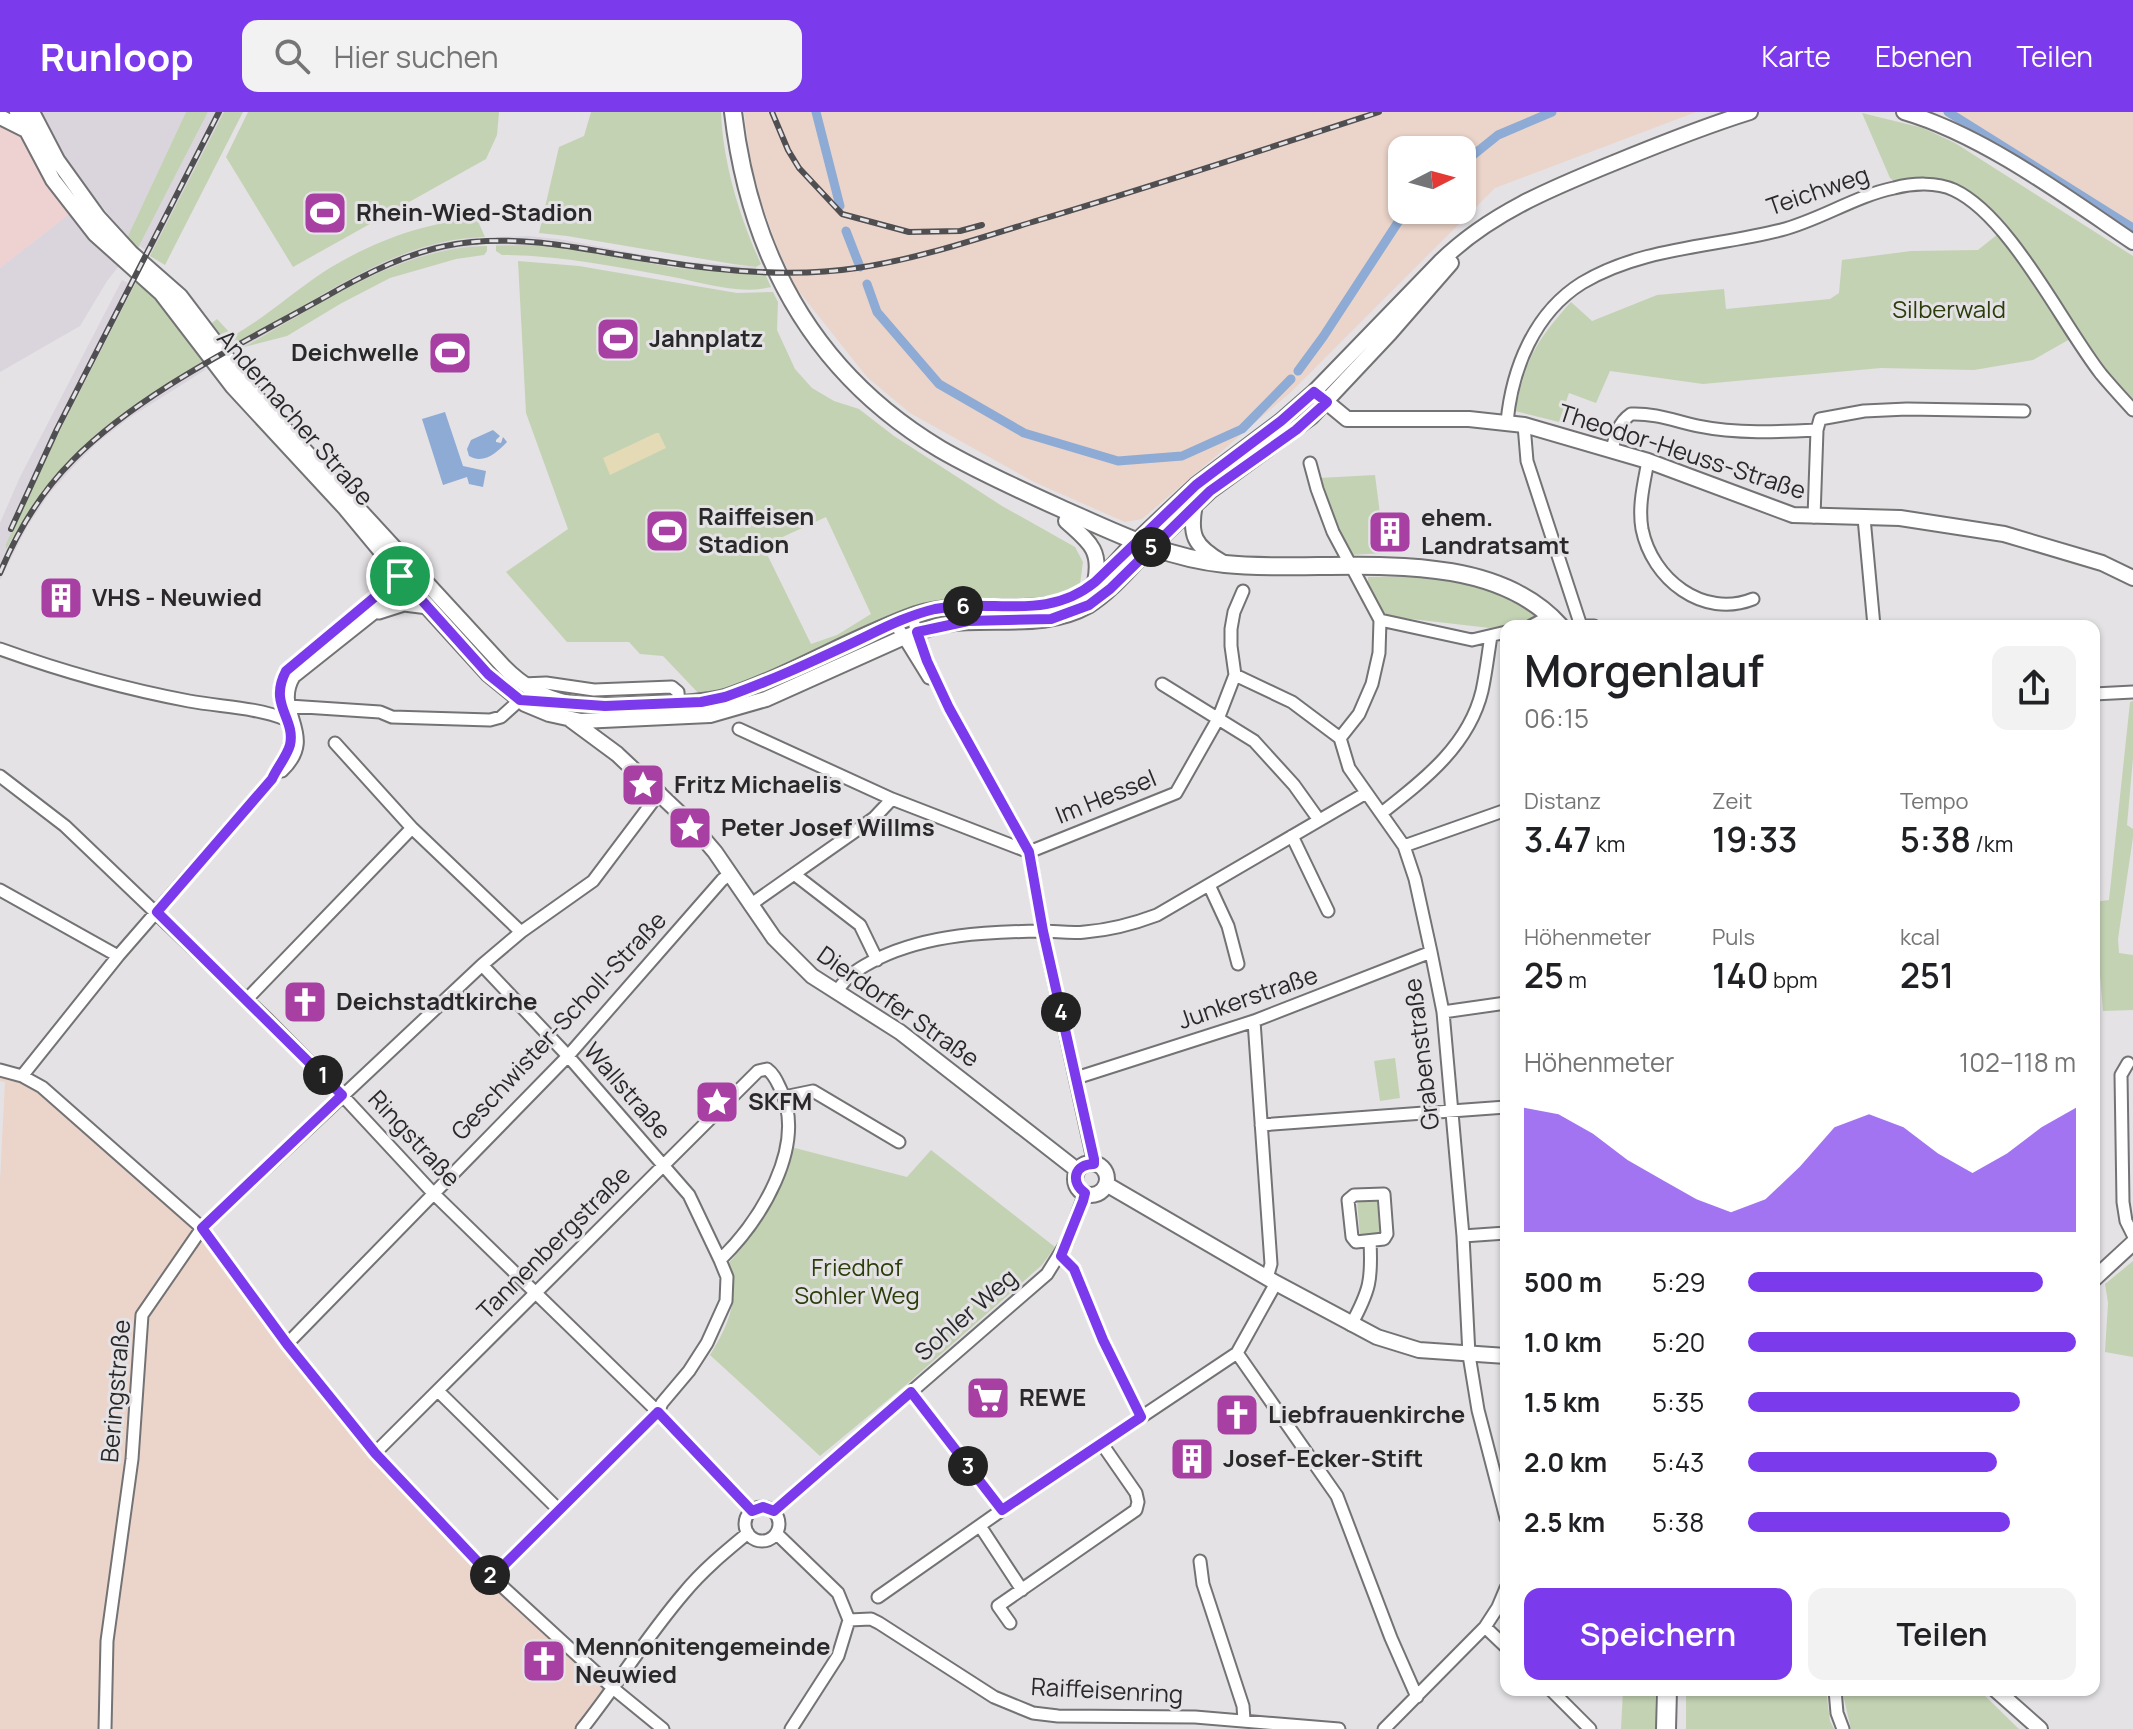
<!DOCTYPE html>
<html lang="de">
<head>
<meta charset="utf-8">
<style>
	:root { --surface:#fff; --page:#f2f2f2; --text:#202124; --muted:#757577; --accent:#7c3aed }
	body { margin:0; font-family:Manrope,sans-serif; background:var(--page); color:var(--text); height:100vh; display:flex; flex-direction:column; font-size:30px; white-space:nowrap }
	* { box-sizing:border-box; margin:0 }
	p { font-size:26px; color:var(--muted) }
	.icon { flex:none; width:44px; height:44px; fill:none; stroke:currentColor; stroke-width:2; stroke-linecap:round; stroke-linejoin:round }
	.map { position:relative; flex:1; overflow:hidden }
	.side { position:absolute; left:1500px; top:508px; width:600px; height:1076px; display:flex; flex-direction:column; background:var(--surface); border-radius:16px; box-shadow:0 2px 6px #0004 }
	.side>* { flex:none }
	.needle { width:52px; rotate:84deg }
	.buttons { position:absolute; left:1388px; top:24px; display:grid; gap:16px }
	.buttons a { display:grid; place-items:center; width:88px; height:88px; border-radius:16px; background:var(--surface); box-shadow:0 2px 6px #0004; font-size:40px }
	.pin { position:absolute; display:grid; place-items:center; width:68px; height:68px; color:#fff; margin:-34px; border:4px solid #fff; border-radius:50%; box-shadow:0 2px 8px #0007 }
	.km { position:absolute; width:40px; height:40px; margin:-20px; border-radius:50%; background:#222; color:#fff; font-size:22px; line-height:40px; text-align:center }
	.round { display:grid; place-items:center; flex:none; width:84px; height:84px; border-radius:16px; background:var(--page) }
	.headline { display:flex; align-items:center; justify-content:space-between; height:136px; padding:0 24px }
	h1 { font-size:44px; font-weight:600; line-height:60px }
	.figures { display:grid; grid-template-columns:repeat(3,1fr); gap:12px; height:136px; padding:8px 24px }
	.figures div { display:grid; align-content:center }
	.figures b { font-size:34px; font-weight:600 }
	.figures small { font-size:22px; font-weight:400 }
	.figures p { font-size:22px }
	.chart { height:224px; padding:16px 24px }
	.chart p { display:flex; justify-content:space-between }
	.chart svg { width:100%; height:144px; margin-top:8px; fill:var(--accent); opacity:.7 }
	.button { display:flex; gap:16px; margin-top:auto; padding:16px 24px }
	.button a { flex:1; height:92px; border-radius:16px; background:var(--accent); color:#fff; font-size:32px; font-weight:600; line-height:92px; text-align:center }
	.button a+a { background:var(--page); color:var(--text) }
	ul { padding:0 24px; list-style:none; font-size:26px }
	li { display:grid; grid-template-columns:128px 96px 1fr; align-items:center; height:60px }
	li i { height:20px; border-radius:10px; background:var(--accent) }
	header { display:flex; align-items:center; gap:48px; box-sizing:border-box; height:112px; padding:0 40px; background:var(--accent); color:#fff }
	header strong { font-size:38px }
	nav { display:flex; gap:44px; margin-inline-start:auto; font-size:28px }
	.search { width:560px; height:72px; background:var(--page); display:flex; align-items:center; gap:20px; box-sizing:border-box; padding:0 28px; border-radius:16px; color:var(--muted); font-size:30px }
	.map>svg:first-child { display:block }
</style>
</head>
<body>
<header>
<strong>Runloop</strong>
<div class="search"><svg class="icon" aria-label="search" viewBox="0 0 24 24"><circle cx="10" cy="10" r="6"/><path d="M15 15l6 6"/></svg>Hier suchen</div>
<nav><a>Karte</a><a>Ebenen</a><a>Teilen</a></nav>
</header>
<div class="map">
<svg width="2133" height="1617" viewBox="0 0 2133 1617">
	<rect width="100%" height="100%" fill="#e4e2e5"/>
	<path fill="#dad4dc" d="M42 0H186L127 126 68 51Z
		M208 0H224L152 141 139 134Z
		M72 100 119 154 107 169 80 214 0 260V156Z
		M528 124 558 127 677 149 756 155 755 161 676 156 558 134H496V125Z
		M478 125V134L440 140 385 158 345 177 237 239 233 233 367 157 396 143 438 131Z
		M122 168 134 174 59 320 6 435 46 374 93 323 149 283 201 251 205 258 129 306 97 331 74 354 49 382 27 415 0 468V411L20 365Z"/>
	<path fill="#ebd4c9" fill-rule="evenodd" d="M744 0H1696L1495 76 1291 280 1142 407 1125 410 1034 370 910 301 867 265 797 177 778 137 762 92 751 50ZM1462 38V98H1402V38Z
		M1942 0H2133V115L2040 59Z
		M0 960 22 964 202 1116 375 1341 609 1582 580 1617H0V1070L5 970 0 969Z"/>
	<path fill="#edd2d1" d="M0 8 21 21 72 100 0 156Z"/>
	<path fill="#c3d2b3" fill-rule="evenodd" d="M186 0H208L138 136 127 126Z
		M224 0H243L165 153 150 144Z
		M248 0H499L497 23 486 47 293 155 226 45Z
		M591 0H721C723 52 740 106 761 152L756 155 733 152 567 124 539 121 559 35 584 24Z
		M1862 1 1923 16 1955 31 2133 144V287L2107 258 2013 124 1955 74 1895 70 1890 66Z
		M477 107 485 125C417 127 363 159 306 192 281 206 255 220 230 235L212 211 217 207 233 224C266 205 293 180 325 159 370 131 423 110 477 107Z
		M1998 122 2070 227 2033 248 1974 258 1881 256 1703 272 1610 259 1596 291 1569 281 1559 310 1515 299C1526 247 1535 230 1571 190L1592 209 1657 183 1724 177 1726 197 1830 187 1839 181 1842 148 1911 139 1978 138Z
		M528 133 558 134 676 156 765 162 771 175C739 183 704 171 673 165 616 155 560 143 502 143L496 139V134Z
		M487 134V139L484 143 456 147 390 166 340 192 287 224 244 235C320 193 397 136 487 134Z
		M518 149 579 154 737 181 773 180 778 190 777 218 795 257 812 276 834 289 859 297 894 324 1002 394 1075 435 1083 450 1080 472C1038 500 990 482 942 489 902 496 865 517 828 534 787 553 746 570 703 586L663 544 640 542 629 530H567L506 460 568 417 526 301ZM826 405 871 502 837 523 811 532 763 434Z
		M137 168 163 191 205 249C111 305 62 339 6 437V432L59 320Z
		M1375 363 1385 441 1350 443 1341 426 1319 366Z
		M1368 465C1431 464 1481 466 1534 503L1533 508 1490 516 1385 504 1368 473Z
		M2133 589V646L2127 713 2133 717V725L2118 827 2119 841 2133 843V898L2103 899 2094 790 2109 788 2130 590Z
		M1395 946 1400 986 1380 989 1374 949Z
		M791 1035 907 1065 931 1038 1055 1135 1042 1153 907 1272 820 1344 710 1243C729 1212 740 1187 729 1151 762 1111 778 1086 791 1035Z
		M1377 1087 1380 1121 1360 1124 1357 1088Z
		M2133 1149V1245L2105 1240 2108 1191 2105 1172Z
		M1623 1578H1655L1656 1617H1621Z
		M1686 1578H1826L1830 1609 1834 1617H1686Z
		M1842 1578H1979L2019 1617H1851Z"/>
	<path fill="#e4dab5" d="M656 321H659L666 336 610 363 603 346Z"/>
	<path fill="#8dabd4" d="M445 300 463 354 486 359 483 375 469 372 467 365 443 373 422 307Z
		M493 318 500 324 496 328V330L501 331 503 325 507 330C497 340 484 353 469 344L467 337 471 328Z"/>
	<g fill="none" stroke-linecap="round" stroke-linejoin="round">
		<path stroke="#8dabd4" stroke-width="9" d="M816 0 840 94
			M1948 0 2133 116
			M1462 52 1498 23 1552 0
			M846 119 860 155
			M867 172 877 200 939 272 1024 321 1118 349 1182 344 1242 317 1291 267
			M1298 259 1323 225 1406 98"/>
		<g stroke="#737274" stroke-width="15">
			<path id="minor" d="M1507 310C1512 257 1534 201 1582 171 1642 135 1714 135 1781 118 1820 108 1855 84 1894 76 1913 71 1937 70 1954 78 2010 104 2062 212 2101 262 2111 274 2122 286 2133 298
				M1524 313 1527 349 1581 514
				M1612 338C1615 324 1618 311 1631 302 1655 301 1675 309 1698 314 1737 322 1778 320 1817 318
				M1648 349C1644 371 1638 394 1642 417 1652 467 1703 507 1753 487
				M1310 351 1317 377 1333 420 1380 508 1379 541 1372 572 1359 602 1340 626 1349 656 1404 734 1415 767 1431 840 1443 900 1463 1124 1469 1243 1478 1298 1506 1406
				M1814 405 1817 318 1820 307 1864 299 1907 297 2024 299
				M1864 406 1874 514
				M379 501 404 493 428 496
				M1380 508 1472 528 1506 520
				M895 511 929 566
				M915 514 927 549 949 596 1029 740 1043 819 1094 1052
				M1531 514 1550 504
				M1582 514H1594
				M0 537C61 559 125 577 189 589 222 595 254 595 285 607
				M1235 563 1292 590 1340 626
				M523 572 546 571 594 578 672 575 678 580 679 597
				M1162 572 1254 629 1294 673 1319 708
				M2094 582 2133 580
				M289 594 380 600 392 605 490 608 501 605 520 588 556 590
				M739 617 892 687 1029 740 1176 681 1218 607 1235 563 1231 534V517L1234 500 1243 479
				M335 631 412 716 521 820
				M282 659C320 623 273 600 294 565L416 468
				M0 664 65 714 268 908 342 983 433 1081 658 1300 752 1399
				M1383 700C1425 667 1469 633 1482 579 1486 561 1488 542 1491 524
				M1292 724 1328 799
				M1404 734 1506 698
				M794 762 860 813 877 848
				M1209 773 1228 814 1238 852
				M0 778 118 844
				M750 793 874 706 892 687
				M482 853 568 944 689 1083 720 1148
				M837 880C846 863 863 854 879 846 930 822 986 820 1042 819 1056 819 1071 822 1085 820 1110 818 1133 812 1157 803L1366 681
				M246 888 412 716
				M1443 900 1506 891
				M1254 909 1271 1152 1267 1166
				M2128 951 2121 963 2123 1090 2126 1109 2133 1123
				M0 958 22 964 42 975 202 1116 287 1232 375 1341 492 1465 614 1577 663 1617
				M22 964 118 844 272 667C277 656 287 644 290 633 296 606 268 593 286 559L405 460
				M1076 966 1254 909 1431 840
				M784 985 813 979 899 1030
				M1261 1013 1506 995
				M1384 1082 1387 1122 1384 1127 1356 1130 1352 1125 1348 1088 1354 1083Z
				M1463 1124 1506 1121
				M1061 1144 1074 1157 1103 1228 1141 1305
				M1351 1213C1370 1178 1372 1168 1370 1129
				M287 1232 568 944 722 768 730 762
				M1237 1241 1337 1384 1391 1526 1417 1585
				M438 1279 558 1397
				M911 1280 1002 1398 1237 1241 1276 1171
				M375 1341 758 959 767 957C775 963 777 970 781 978 807 1035 760 1109 720 1148L727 1165 726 1189 707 1231 689 1259 662 1291 658 1300 492 1465
				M745 1412a17 17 0 1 1 34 0a17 17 0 1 1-34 0Z
				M774 1399 1047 1162 1067 1130 1085 1081
				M980 1414 1022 1478
				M777 1422 838 1481 849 1508 838 1544 791 1617
				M1200 1449 1203 1472 1243 1594 1244 1608
				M878 1485 1002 1398
				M849 1508 871 1507 879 1511 994 1585 1033 1601 1058 1604 1195 1605 1339 1617
				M1010 1511 998 1494 1136 1398 1138 1390 1136 1381 1102 1332
				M1485 1515 1506 1535
				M1551 1578 1590 1617
				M1835 1578 1837 1601 1843 1617
				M105 1617 107 1529 132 1347 142 1203 202 1116 482 853 521 820 593 769 660 680
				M582 1617C617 1573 647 1524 684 1481 703 1458 725 1440 748 1421
				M1384 1617 1485 1515 1498 1495 1506 1476"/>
		</g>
		<g stroke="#737274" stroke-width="18">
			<path id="tertiary" d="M17 0 53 68 95 122 161 181 233 275 345 396 428 496 488 562 525 592 549 602 581 609 710 603 766 587 902 526 936 514C985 503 1042 520 1088 494 1109 481 1126 461 1143 443
				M32 0 57 48 98 105 131 141 180 184 262 292 504 555C548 600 592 595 650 592 675 591 701 591 725 585 791 563 851 525 916 502 968 485 1037 507 1079 483 1098 471 1113 453 1128 437
				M0 5 24 17
				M1318 283 1347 307H1469L1524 313 1648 349 1793 403 1900 406 2004 422 2102 451 2133 466
				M1066 409C1088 429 1102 437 1095 470
				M571 608 617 642 691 712 715 740 774 826 812 864 900 920 1077 1058
				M1075 1067a16 16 0 1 1 32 0a16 16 0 1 1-32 0Z
				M1106 1072 1276 1171 1377 1225 1419 1238 1506 1244
				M2094 1167 2133 1131"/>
		</g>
		<g stroke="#737274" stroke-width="18">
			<path id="secondary" d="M1904 0C1983 23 2065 84 2133 130
				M1195 392C1189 423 1194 434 1222 450
				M1128 437 1196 373 1281 309 1314 280 1440 150C1490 101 1552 76 1616 50 1660 32 1705 14 1750 0
				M1143 443 1210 379 1311 305 1390 221 1451 151
				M1996 1578 2040 1617"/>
		</g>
		<g stroke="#737274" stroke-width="20">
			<path id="primary" d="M733 0C750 144 813 261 940 337 978 359 1020 378 1060 396 1114 420 1165 446 1225 452 1328 463 1483 428 1560 514"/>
		</g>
		<g stroke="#737274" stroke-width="22">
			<path id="trunk" d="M1666 1617 1667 1578"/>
		</g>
		<use href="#minor" stroke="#fff" stroke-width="11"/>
		<use href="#tertiary" stroke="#fff" stroke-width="14"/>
		<use href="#secondary" stroke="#fff" stroke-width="14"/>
		<use href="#primary" stroke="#fff" stroke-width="16"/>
		<use href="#trunk" stroke="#fff" stroke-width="18"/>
		<g stroke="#4f4e50" stroke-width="6">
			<path id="rail" d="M772 0 788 38 799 56 842 102 909 120 960 119 982 113
				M11 417 57 317 219 0
				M0 461C17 420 41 380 73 348 143 277 254 226 341 176 381 154 425 134 472 130 536 124 590 139 652 148 718 159 791 166 857 156 919 147 979 126 1039 108 1153 74 1266 37 1379 0"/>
		</g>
		<use href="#rail" stroke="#e4e2e5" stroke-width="3" stroke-dasharray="9" stroke-linecap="butt"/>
	</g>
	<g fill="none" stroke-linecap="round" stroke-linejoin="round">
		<g stroke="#fff" stroke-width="16">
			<path id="route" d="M1314 280 1327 290 1296 318 1210 379 1110 477 1089 493 1051 507 968 509 917 520 927 549 949 596 1029 740 1043 819 1094 1047V1052C1074 1052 1070 1070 1085 1081L1083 1089 1061 1144 1074 1157 1103 1228 1141 1305 1002 1398 911 1280 774 1399 763 1395 752 1399 658 1300 492 1465 375 1341 287 1232 202 1116 342 983 157 800 272 667C277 656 287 644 290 633 296 606 268 593 286 559L400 464 488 562 520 588 605 594 701 590 725 585C768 570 809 551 850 532 878 519 905 504 935 497 992 486 1046 510 1095 470L1196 373 1281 309Z"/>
		</g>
		<use href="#route" stroke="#7c3aed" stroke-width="10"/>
	</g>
	<defs>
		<g id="stadium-square" transform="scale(2.3)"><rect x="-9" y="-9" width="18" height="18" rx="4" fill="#a840a3" stroke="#e4e2e5"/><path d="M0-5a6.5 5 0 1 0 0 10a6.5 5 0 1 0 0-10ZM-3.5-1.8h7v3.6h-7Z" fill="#fff"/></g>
		<g id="building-square" transform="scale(2.3)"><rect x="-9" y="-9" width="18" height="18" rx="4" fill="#a840a3" stroke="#e4e2e5"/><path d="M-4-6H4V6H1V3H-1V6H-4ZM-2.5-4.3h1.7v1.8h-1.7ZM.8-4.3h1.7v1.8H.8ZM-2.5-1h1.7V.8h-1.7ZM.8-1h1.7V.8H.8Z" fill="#fff"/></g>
		<g id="sight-square" transform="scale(2.3)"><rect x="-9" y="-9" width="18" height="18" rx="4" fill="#a840a3" stroke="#e4e2e5"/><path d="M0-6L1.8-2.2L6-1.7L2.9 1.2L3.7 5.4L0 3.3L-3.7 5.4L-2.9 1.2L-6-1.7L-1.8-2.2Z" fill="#fff"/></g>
		<g id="church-square" transform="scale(2.3)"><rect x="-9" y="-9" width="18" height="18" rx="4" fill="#a840a3" stroke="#e4e2e5"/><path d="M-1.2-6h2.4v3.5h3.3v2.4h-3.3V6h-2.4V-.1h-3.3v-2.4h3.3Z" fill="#fff"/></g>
		<g id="supermarket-square" transform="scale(2.3)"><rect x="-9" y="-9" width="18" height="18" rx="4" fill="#a840a3" stroke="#e4e2e5"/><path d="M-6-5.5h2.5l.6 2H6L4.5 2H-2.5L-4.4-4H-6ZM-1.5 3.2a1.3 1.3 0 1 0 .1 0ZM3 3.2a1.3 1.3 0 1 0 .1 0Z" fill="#fff"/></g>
	</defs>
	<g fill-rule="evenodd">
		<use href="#stadium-square" x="325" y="101"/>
		<use href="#stadium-square" x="618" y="227"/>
		<use href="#stadium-square" x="450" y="241"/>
		<use href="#stadium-square" x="667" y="419"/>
		<use href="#building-square" x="1390" y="420"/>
		<use href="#building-square" x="61" y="486"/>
		<use href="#sight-square" x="643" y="673"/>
		<use href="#sight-square" x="690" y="716"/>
		<use href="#church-square" x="305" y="890"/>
		<use href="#sight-square" x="717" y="990"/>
		<use href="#supermarket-square" x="988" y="1286"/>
		<use href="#church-square" x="1237" y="1303"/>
		<use href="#building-square" x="1192" y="1347"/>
		<use href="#church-square" x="544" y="1549"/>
	</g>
	<g text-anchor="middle" stroke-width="6" stroke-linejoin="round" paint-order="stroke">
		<g font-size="24" fill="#2a292a" stroke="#e4e2e5">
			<text transform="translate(1818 79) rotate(-19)" y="8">Teichweg</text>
			<text transform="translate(295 306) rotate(49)" y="8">Andernacher Straße</text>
			<text transform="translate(1682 340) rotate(18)" y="8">Theodor-Heuss-Straße</text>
			<text transform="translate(1106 685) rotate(-22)" y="8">Im Hessel</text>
			<text transform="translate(1248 886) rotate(-19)" y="8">Junkerstraße</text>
			<text transform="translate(898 895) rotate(35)" y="8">Dierdorfer Straße</text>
			<text transform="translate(559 914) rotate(-47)" y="8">Geschwister-Scholl-Straße</text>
			<text transform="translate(1422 942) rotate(-97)" y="8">Grabenstraße</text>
			<text transform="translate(627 979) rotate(49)" y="8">Wallstraße</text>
			<text transform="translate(414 1027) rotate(47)" y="8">Ringstraße</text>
			<text transform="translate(554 1131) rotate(-45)" y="8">Tannenbergstraße</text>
			<text transform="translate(966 1203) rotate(-41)" y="8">Sohler Weg</text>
			<text transform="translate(116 1279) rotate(-85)" y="8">Beringstraße</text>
			<text transform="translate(1107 1579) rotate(3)" y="8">Raiffeisenring</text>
		</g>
		<g font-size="24" font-weight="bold" fill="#2a292a" stroke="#e4e2e5" text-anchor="start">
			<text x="356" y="109">Rhein-Wied-Stadion</text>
			<text x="649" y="235">Jahnplatz</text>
			<text x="419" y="249" text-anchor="end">Deichwelle</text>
			<text x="698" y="413">Raiffeisen<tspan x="698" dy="28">Stadion</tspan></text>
			<text x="1421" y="414">ehem.<tspan x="1421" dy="28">Landratsamt</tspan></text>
			<text x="92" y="494">VHS - Neuwied</text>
			<text x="674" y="681">Fritz Michaelis</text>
			<text x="721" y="724">Peter Josef Willms</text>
			<text x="336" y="898">Deichstadtkirche</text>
			<text x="748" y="998">SKFM</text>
			<text x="1019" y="1294">REWE</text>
			<text x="1268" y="1311">Liebfrauenkirche</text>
			<text x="1223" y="1355">Josef-Ecker-Stift</text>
			<text x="575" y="1543">Mennonitengemeinde<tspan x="575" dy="28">Neuwied</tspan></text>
		</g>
		<g font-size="24" fill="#2b3e0a" stroke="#e4e2e5">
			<text x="1949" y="206">Silberwald</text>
			<text x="857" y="1164">Friedhof<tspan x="857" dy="28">Sohler Weg</tspan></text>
		</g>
	</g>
</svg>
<div class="buttons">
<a><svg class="needle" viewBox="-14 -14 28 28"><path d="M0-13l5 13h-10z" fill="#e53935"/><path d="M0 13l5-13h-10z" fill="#757577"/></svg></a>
</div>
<div class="pin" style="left:400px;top:464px;background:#1e9e55"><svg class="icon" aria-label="arrive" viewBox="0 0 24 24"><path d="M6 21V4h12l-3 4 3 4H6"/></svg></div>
<b class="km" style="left:323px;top:963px">1</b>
<b class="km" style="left:490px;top:1463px">2</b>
<b class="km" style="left:968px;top:1354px">3</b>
<b class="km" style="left:1061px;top:900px">4</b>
<b class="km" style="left:1151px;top:435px">5</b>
<b class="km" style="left:963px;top:494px">6</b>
<section class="side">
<div class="headline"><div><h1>Morgenlauf</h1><p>06:15</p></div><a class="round"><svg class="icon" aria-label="share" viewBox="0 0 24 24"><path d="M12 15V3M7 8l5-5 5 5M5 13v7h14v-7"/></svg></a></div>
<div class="figures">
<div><p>Distanz</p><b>3.47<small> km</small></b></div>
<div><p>Zeit</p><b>19:33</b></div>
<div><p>Tempo</p><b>5:38<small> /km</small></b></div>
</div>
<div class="figures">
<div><p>Höhenmeter</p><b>25<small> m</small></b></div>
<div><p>Puls</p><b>140<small> bpm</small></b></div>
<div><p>kcal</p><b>251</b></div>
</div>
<div class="chart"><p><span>Höhenmeter</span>102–118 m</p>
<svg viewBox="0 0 160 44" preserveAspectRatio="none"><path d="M0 44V6L10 8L20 14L30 22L40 28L50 34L60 38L70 34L80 24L90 12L100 8L110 12L120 20L130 26L140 20L150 12L160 6V44z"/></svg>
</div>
<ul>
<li><b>500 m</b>5:29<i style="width:90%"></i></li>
<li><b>1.0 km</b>5:20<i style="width:100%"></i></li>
<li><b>1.5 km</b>5:35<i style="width:83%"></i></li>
<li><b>2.0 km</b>5:43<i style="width:76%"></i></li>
<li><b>2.5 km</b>5:38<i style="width:80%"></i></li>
</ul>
<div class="button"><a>Speichern</a><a>Teilen</a></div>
</section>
</div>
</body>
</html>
